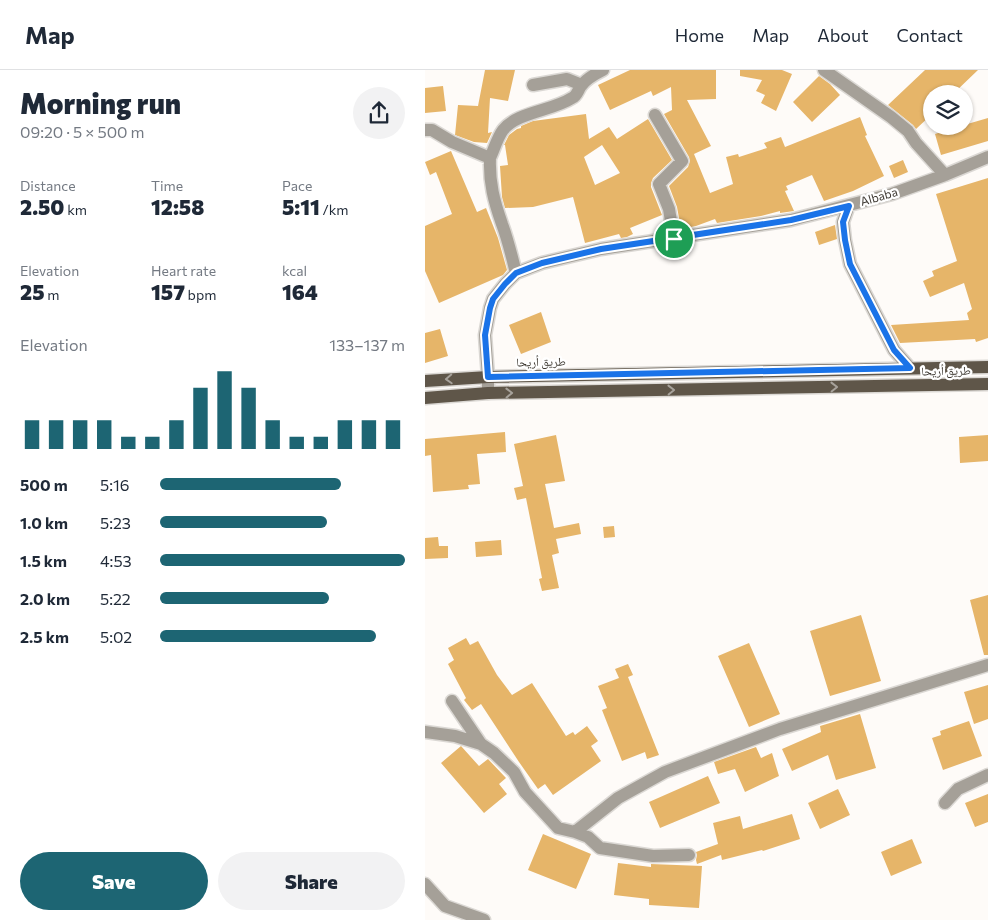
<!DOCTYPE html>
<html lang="en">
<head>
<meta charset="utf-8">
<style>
	:root { --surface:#fff; --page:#f2f2f3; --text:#1f2937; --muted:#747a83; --line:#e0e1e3; --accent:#1d6573 }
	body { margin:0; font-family:Commissioner,"Noto Naskh Arabic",sans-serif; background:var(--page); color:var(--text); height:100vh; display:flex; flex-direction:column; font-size:19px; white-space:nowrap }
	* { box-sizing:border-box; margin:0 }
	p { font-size:16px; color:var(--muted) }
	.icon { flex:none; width:28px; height:28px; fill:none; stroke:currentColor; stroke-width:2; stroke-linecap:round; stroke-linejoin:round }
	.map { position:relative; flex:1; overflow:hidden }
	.side { display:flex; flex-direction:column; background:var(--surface); width:425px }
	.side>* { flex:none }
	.fabs { position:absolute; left:498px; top:15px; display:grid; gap:10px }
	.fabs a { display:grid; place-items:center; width:50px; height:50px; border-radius:50%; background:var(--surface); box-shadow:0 1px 4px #0004; font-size:25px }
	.pin { position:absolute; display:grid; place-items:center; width:42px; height:42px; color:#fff; margin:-21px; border:2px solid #fff; border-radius:50%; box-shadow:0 1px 5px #0007 }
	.round { display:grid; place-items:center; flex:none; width:52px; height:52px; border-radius:26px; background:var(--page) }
	.summary { display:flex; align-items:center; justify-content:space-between; height:85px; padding:0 20px }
	h1 { font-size:28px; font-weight:800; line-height:38px }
	.stats { display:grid; grid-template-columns:repeat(3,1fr); gap:8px; height:85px; padding:5px 20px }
	.stats div { display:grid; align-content:center }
	.stats b { font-size:21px; font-weight:800 }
	.stats small { font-size:14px; font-weight:400 }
	.stats p { font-size:14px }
	.chart { height:140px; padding:10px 20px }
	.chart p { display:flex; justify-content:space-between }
	.chart svg { width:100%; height:90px; margin-top:5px; stroke:var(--accent); stroke-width:6 }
	.action { display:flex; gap:10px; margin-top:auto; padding:10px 20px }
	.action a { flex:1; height:58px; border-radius:30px; background:var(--accent); color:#fff; font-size:20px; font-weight:800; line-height:58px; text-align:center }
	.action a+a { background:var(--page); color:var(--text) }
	ul { padding:0 20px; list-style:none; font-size:16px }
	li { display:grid; grid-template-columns:80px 60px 1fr; align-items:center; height:38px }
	li i { height:12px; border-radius:6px; background:var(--accent) }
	header { display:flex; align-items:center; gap:30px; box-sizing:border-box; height:70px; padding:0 25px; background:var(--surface); border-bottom:1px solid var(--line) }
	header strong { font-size:24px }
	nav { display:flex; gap:28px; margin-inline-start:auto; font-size:18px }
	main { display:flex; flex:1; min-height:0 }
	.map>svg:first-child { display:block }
</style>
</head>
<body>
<header>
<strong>Map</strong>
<nav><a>Home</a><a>Map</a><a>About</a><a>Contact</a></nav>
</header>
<main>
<section class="side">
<div class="summary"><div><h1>Morning run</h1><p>09:20 · 5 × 500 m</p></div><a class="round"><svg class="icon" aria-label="share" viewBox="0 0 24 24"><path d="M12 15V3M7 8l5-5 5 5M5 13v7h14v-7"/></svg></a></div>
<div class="stats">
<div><p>Distance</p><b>2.50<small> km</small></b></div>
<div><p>Time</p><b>12:58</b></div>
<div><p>Pace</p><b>5:11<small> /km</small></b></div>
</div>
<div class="stats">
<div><p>Elevation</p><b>25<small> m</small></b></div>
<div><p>Heart rate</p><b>157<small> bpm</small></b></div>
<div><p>kcal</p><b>164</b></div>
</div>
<div class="chart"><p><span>Elevation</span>133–137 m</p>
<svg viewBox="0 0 160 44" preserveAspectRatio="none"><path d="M5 44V30M15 44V30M25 44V30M35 44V30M45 44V38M55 44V38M65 44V30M75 44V14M85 44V6M95 44V14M105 44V30M115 44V38M125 44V38M135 44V30M145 44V30M155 44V30"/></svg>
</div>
<ul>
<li><b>500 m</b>5:16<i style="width:74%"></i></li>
<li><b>1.0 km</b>5:23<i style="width:68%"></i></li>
<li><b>1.5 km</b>4:53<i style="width:100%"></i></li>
<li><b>2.0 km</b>5:22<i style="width:69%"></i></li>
<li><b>2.5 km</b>5:02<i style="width:88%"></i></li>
</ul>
<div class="action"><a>Save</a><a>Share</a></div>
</section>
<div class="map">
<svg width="563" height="850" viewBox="0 0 563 850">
	<rect width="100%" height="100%" fill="#fefbf8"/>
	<path fill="#e6b569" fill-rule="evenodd" d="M60 0H90L83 31 65 28 63 63 67 62 62 73 49 72 30 65 33 35 53 36Z
		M205 0H291V29L262 30 286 76 269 84 285 123 308 114 301 87 313 84 314 87 342 78 339 73 356 67 360 77 435 47 442 65 440 66 459 106 428 121 399 131 387 105 361 116 363 120 360 121 369 141 355 143V141L336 146 292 153 290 149 271 156 256 159 252 137 244 116 263 97 265 91 264 87 239 44 247 40 246 17 228 26 226 21 185 40 173 15Z
		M315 0H357L367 4 351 41 336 33 340 25 331 21 337 10 315 6Z
		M500 0H553L528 24H506V45L491 59 488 55 463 35Z
		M394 6 405 14 415 25 387 52 368 32Z
		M18 16 21 41 0 43V18Z
		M161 44 164 69 184 57 192 69 223 49 247 90 228 108 226 113V117L237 145 205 158 208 164 202 167 196 168 194 164 160 173 148 127 108 137 80 138 77 127 75 96 83 95 80 75H79L84 65 92 59 96 58V56L108 51ZM177 75 195 103 170 115 159 87Z
		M563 48V71L516 85 510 64 535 56H539V55Z
		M26 81 52 142 61 138 73 168 82 200 78 205 14 233 0 201V156L27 144 11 102 5 105 0 92Z
		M478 90 483 102 469 108 464 96Z
		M563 108V268L551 272 550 269 475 273 466 255 544 250 542 243 547 239 539 213 505 227 498 211 509 206 507 201 532 191 511 124Z
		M410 155 412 169 394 175 390 162Z
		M116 242 126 272 96 284 84 255Z
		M15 259 23 286 0 293V263Z
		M80 362 81 382 52 384 55 414 43 415 44 419 8 422 6 385 0 386V369Z
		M131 365 140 411 120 414 129 458 154 453 156 464 131 469 134 483 127 485 134 518 117 521 114 509 117 508 101 428 92 430 89 418 98 416 89 374Z
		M563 365V391L535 393 534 367Z
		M189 456 190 467 179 468 178 457Z
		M13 467 14 476H23V488L0 489V468Z
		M76 470 77 485 51 487 50 472Z
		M563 525V585H559L545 530Z
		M436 545 456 611 405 626 385 561Z
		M41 568 45 575 53 571 72 605 87 625 107 613 141 666 148 662 150 665 162 656 173 671 166 676 176 691 128 725 120 714 113 719 94 692 56 634 47 640 39 630 41 628 23 594 29 590 23 578Z
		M324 573 355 644 324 657 293 586Z
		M203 594 208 605 203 607 234 685 222 689 220 682 197 691 177 640 182 638 173 616 194 608 190 599Z
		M563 615V649L549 654 539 622Z
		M435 644 451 698 411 710 403 685 367 701 357 679 396 662 395 656Z
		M544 651 557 686 518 700 507 668 516 665 515 661Z
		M36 676 54 696 63 689 81 708 74 714 82 724 59 743 16 693Z
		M331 677 336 688 347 683 354 706 320 722 310 699 293 704 289 692Z
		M283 706 295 733 235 758 224 732Z
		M413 719 425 745 395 759 383 733Z
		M563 724V752L550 757 540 733Z
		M367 744 375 769 338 781 337 780 297 790 296 785 272 794 271 790 272 785 271 782 293 774 288 753 315 746 318 759Z
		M118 764 166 784 151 819 103 800Z
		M487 769 497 793 466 806 456 782Z
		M193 793 226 797V794L277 796 274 838 224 835V829L189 825Z"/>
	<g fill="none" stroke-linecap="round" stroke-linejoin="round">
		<g stroke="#dbd8d4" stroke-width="15">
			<path id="minor" d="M399 0 466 47 483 61 491 73 520 105
				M108 15 142 9 157 15
				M230 45 257 91 234 114 244 139 249 169
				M0 60H7L27 72 65 88C64 113 69 131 77 154 83 170 87 187 91 203
				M65 88C69 80 72 68 78 60 92 42 127 41 147 28 152 26 153 20 156 16 161 9 170 4 178 0
				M424 135 418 152 420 170 425 194 469 280 485 298
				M63 323V307L60 265 65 238 68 229 80 214 91 203 117 193 176 179 366 150 467 124 520 105 563 87
				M27 631 56 674 69 683 89 702 100 722 133 758 150 762 193 728 240 702 355 659 563 595
				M0 662 30 666 56 674
				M520 733 533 719 563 705
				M150 762 163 767 175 778 228 786 264 785
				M0 814 20 836 59 850"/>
		</g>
		<g stroke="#dbd8d4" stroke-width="15">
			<path id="major" d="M0 311 63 307 563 297
				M0 328 63 323 563 314"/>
		</g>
		<use href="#minor" stroke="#a5a098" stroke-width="12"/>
		<use href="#major" stroke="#5f5649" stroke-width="12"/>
	</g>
	<defs><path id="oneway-chevron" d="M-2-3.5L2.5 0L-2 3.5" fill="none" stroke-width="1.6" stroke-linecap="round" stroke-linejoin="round" transform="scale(1.25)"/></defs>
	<g stroke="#a7a29b">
		<use href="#oneway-chevron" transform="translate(24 309) rotate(177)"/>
		<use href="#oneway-chevron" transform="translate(409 317) rotate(-1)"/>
		<use href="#oneway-chevron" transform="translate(246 320) rotate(-1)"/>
		<use href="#oneway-chevron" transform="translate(84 323) rotate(-1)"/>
	</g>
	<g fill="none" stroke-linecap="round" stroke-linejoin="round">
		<g stroke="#fff" stroke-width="10">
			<path id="route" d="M424 136 418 152 420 170 425 194 469 280 485 298 63 307 60 265 65 238 68 229 80 214 91 203 117 193 176 179 366 150Z"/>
		</g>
		<use href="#route" stroke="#1a73e8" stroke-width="6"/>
	</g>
	<g text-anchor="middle" stroke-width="4.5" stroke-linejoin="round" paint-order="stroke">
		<g font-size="12" fill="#3d3831" stroke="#fff">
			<text transform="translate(454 127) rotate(-16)" y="4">Albaba</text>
			<text transform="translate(116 292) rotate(-1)" y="4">طريق أريحا</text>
			<text transform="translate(521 301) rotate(-1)" y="4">طريق أريحا</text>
		</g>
	</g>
</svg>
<div class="fabs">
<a><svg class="icon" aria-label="layers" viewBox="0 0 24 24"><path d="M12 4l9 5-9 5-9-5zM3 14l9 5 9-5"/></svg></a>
</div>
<div class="pin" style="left:249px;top:169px;background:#1e9e55"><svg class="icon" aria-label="arrive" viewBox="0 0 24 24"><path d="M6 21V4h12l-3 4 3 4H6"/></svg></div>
</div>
</main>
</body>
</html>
